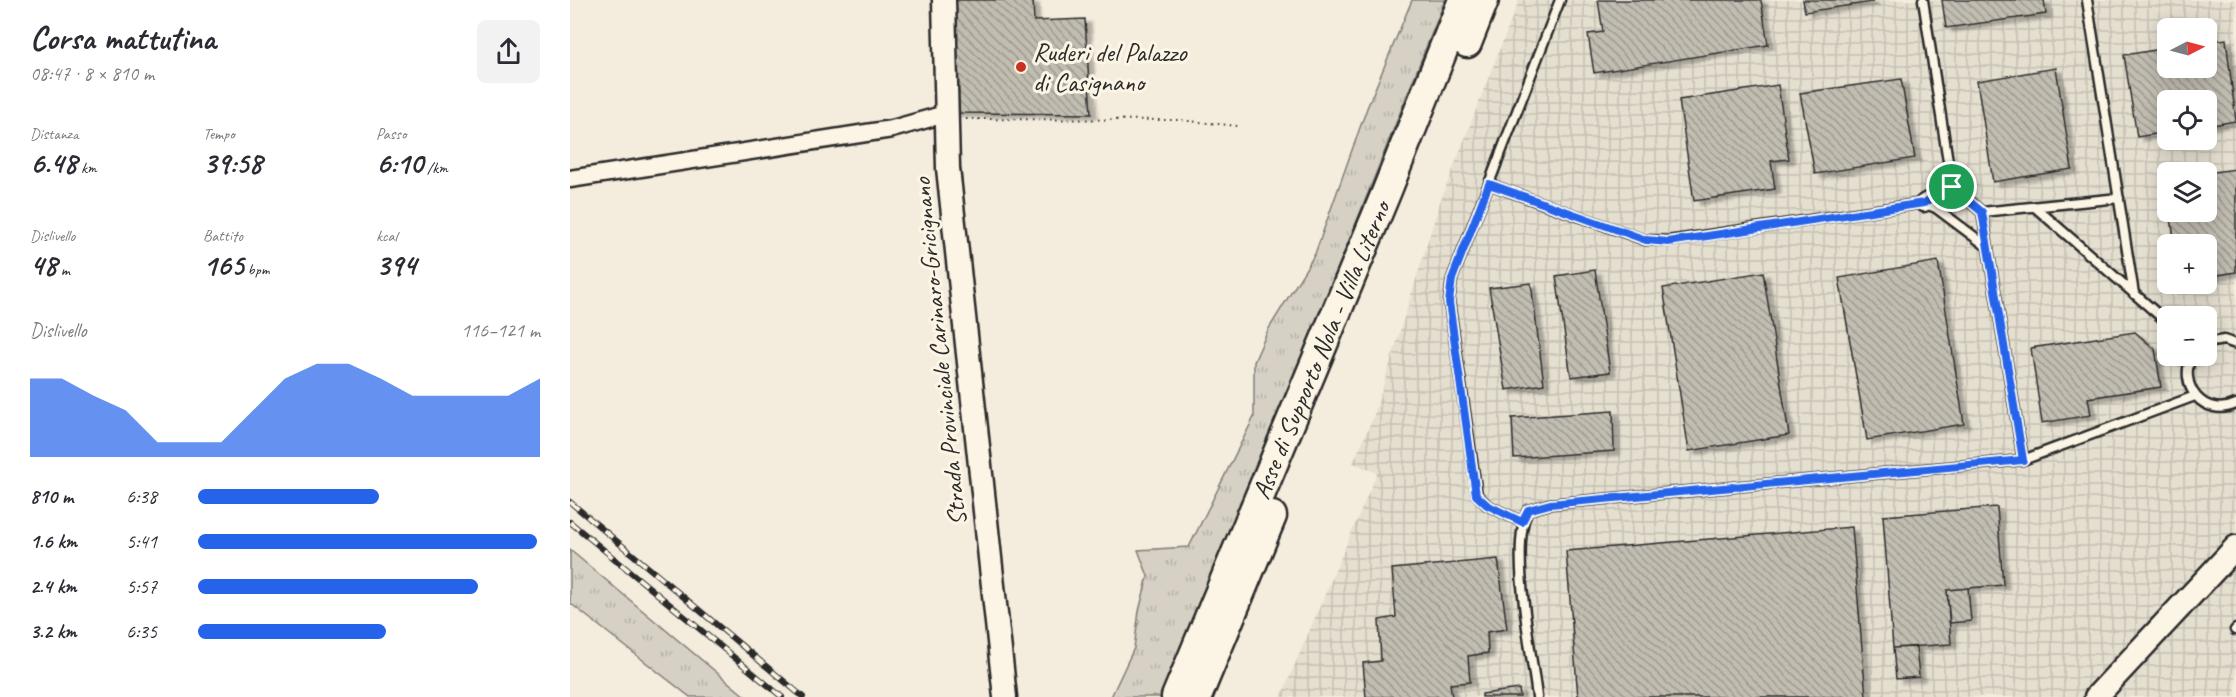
<!DOCTYPE html>
<html lang="it">
<head>
<meta charset="utf-8">
<style>
	:root { --surface:#fff; --page:#f2f2f3; --text:#2b2b33; --muted:#7c7c81; --accent:#2563eb }
	body { margin:0; font-family:Caveat,sans-serif; background:var(--page); color:var(--text); height:100vh; display:flex; flex-direction:column; font-size:22px; white-space:nowrap }
	* { box-sizing:border-box; margin:0 }
	p { font-size:20px; color:var(--muted) }
	.icon { flex:none; width:33px; height:33px; fill:none; stroke:currentColor; stroke-width:2; stroke-linecap:round; stroke-linejoin:round }
	.map { position:relative; flex:1; overflow:hidden }
	.sheet { display:flex; flex-direction:column; background:var(--surface); width:570px }
	.sheet>* { flex:none }
	.needle { width:39px; rotate:84deg }
	.buttons { position:absolute; left:1587px; top:18px; display:grid; gap:12px }
	.buttons a { display:grid; place-items:center; width:60px; height:60px; border-radius:9px; background:var(--surface); box-shadow:0 3px 15px #0003; font-size:30px }
	.pin { position:absolute; display:grid; place-items:center; width:51px; height:51px; color:#fff; margin:-26px; border:3px solid #fff; border-radius:50%; box-shadow:0 2px 6px #0007 }
	.round { display:grid; place-items:center; flex:none; width:63px; height:63px; border-radius:9px; background:var(--page) }
	.summary { display:flex; align-items:center; justify-content:space-between; height:102px; padding:0 30px }
	h1 { font-size:33px; font-weight:700; line-height:45px }
	.metrics { display:grid; grid-template-columns:repeat(3,1fr); gap:9px; height:102px; padding:6px 30px }
	.metrics div { display:grid; align-content:center }
	.metrics b { font-size:30px; font-weight:700 }
	.metrics small { font-size:16px; font-weight:400 }
	.metrics p { font-size:16px }
	.chart { height:168px; padding:12px 30px }
	.chart p { display:flex; justify-content:space-between }
	.chart svg { width:100%; height:108px; margin-top:6px; fill:var(--accent); opacity:.7 }
	ul { padding:0 30px; list-style:none; font-size:20px }
	li { display:grid; grid-template-columns:96px 72px 1fr; align-items:center; height:45px }
	li i { height:15px; border-radius:8px; background:var(--accent) }
	main { display:flex; flex:1; min-height:0 }
	.map>svg:first-child { display:block }
</style>
</head>
<body>
<main>
<section class="sheet">
<div class="summary"><div><h1>Corsa mattutina</h1><p>08:47 · 8 × 810 m</p></div><a class="round"><svg class="icon" aria-label="share" viewBox="0 0 24 24"><path d="M12 15V3M7 8l5-5 5 5M5 13v7h14v-7"/></svg></a></div>
<div class="metrics">
<div><p>Distanza</p><b>6.48<small> km</small></b></div>
<div><p>Tempo</p><b>39:58</b></div>
<div><p>Passo</p><b>6:10<small> /km</small></b></div>
</div>
<div class="metrics">
<div><p>Dislivello</p><b>48<small> m</small></b></div>
<div><p>Battito</p><b>165<small> bpm</small></b></div>
<div><p>kcal</p><b>394</b></div>
</div>
<div class="chart"><p><span>Dislivello</span>116–121 m</p>
<svg viewBox="0 0 160 44" preserveAspectRatio="none"><path d="M0 44V12L10 12L20 19L30 25L40 38L50 38L60 38L70 25L80 12L90 6L100 6L110 12L120 19L130 19L140 19L150 19L160 12V44z"/></svg>
</div>
<ul>
<li><b>810 m</b>6:38<i style="width:53%"></i></li>
<li><b>1.6 km</b>5:41<i style="width:99%"></i></li>
<li><b>2.4 km</b>5:57<i style="width:82%"></i></li>
<li><b>3.2 km</b>6:35<i style="width:55%"></i></li>
</ul>
</section>
<div class="map">
<svg width="1666" height="697" viewBox="0 0 1666 697">
	<defs>
		<pattern id="industrial-grid" width="8" height="8" patternUnits="userSpaceOnUse" patternTransform="scale(1.5)"><rect width="8" height="8" fill="#e5dfd0"/><path d="M0 4h8M4 0v8" fill="none" stroke="#c5c0b3"/></pattern>
		<pattern id="grass-tufts" width="24" height="20" patternUnits="userSpaceOnUse" patternTransform="scale(1.5)"><rect width="24" height="20" fill="#d6d1c4"/><path d="M3 7l-1-3M5 7V3M7 7l1-3M15 17l-1-3M17 17v-4M19 17l1-3" fill="none" stroke="#b8b4a9"/></pattern>
		<pattern id="building-back-hatch" width="6" height="6" patternUnits="userSpaceOnUse" patternTransform="scale(1.5)"><rect width="6" height="6" fill="#c2bdb1"/><path d="M-1 5l2 2M0 0l6 6M5-1l2 2" fill="none" stroke="#9e9a90"/></pattern>
		<filter id="shadow"><feDropShadow dx="6" dy="4" stdDeviation="1.5" flood-color="#0004"/></filter>
	</defs>
	<rect width="100%" height="100%" fill="#f4edde"/>
	<filter id="ink" filterUnits="userSpaceOnUse"><feTurbulence type="fractalNoise" baseFrequency=".0167" numOctaves="2"/><feDisplacementMap in="SourceGraphic" scale="12" xChannelSelector="R" yChannelSelector="G"/><feConvolveMatrix kernelMatrix="1 2 1 2 8 2 1 2 1" color-interpolation-filters="sRGB"/></filter>
	<g filter="url(#ink)">
		<path fill="url(#industrial-grid)" fill-rule="evenodd" d="M949 0H1666V697H711L807 473 783 463 803 418 870 202ZM1598 28H1636V68H1598ZM1598 100H1636V140H1598ZM1598 172H1636V212H1598ZM1598 244H1636V284H1598ZM1598 316H1636V356H1598Z"/>
		<path fill="url(#grass-tufts)" stroke="#807e78" stroke-width="1.5" d="M842 0H875L597 697H541L564 648 569 611 578 576 568 550 619 547 684 417V362L698 330 745 254 797 108Z
			M0 550 176 697H120L0 603Z"/>
		<path fill="url(#building-back-hatch)" stroke="#2b2b2b" stroke-width="1.5" filter="url(#shadow)" d="M384 0H463L464 21 515 19 521 114 384 113Z
			M1028 0H1191L1198 45 1024 73 1018 34 1033 32Z
			M1233 0H1302L1303 2 1235 12Z
			M1372 0H1474L1476 14 1376 28Z
			M1656 39 1666 121 1636 126V100H1598V132L1567 137 1554 55 1598 48V68H1636V42Z
			M1486 68 1502 169 1423 182 1407 81Z
			M1331 79 1345 158 1245 174 1230 93Z
			M1208 85 1219 159 1201 161 1205 189 1124 201 1109 100Z
			M1666 169V272L1636 277V244H1605L1600 212H1636V173Z
			M1368 261 1394 424 1297 440 1269 278Z
			M1025 270 1040 372 1001 377 986 276Z
			M1193 272 1219 435 1119 451 1093 288Z
			M961 283 974 384 936 390 919 288Z
			M1565 332 1585 349 1591 387 1518 398 1521 415 1472 423 1461 348Z
			M1043 411 1044 451 944 458 942 418Z
			M1427 507 1433 585 1377 590 1381 644 1323 648 1313 516Z
			M1282 527 1296 697H1008L996 551Z
			M928 559 937 629 917 632 918 653 898 656 900 682 880 684 882 697H796L793 663 811 661 809 620 826 617 822 569Z
			M1398 588 1401 621 1380 623 1377 590Z
			M1346 647 1349 677 1326 679 1323 648Z
			M949 689 950 697H912V694Z"/>
		<g fill="none" stroke-linecap="round" stroke-linejoin="round">
			<g stroke="#2b2b2b" stroke-width="13">
				<path id="lane" d="M1353 0 1382 187 1412 212 1549 198
					M1517 0 1564 294
					M919 184 1075 240 1098 241 1354 203 1366 208 1418 247
					M1466 208 1598 323
					M1412 212 1453 460
					M1636 343 1654 340 1666 344
					M1622 356C1607 385 1634 419 1666 404
					M952 522 917 505 907 495 879 301 882 279 990 0
					M1665 630 1666 629
					M967 697C962 653 939 547 958 510L980 504 1453 460 1625 396"/>
			</g>
			<g stroke="#2b2b2b" stroke-width="21">
				<path id="street" d="M0 179 322 129 375 114
					M1354 203 1382 187"/>
			</g>
			<g stroke="#2b2b2b" stroke-width="27">
				<path id="secondary" d="M374 0 378 168 435 697
					M1526 697 1666 547"/>
			</g>
			<g stroke="#2b2b2b" stroke-width="33">
				<g id="highway">
					<path d="M897 43 914 0"/>
					<path id="s1" d="M606 697 816 193 893 0"/>
					<path d="M627 697 702 516"/>
				</g>
			</g>
			<path stroke="#2b2b2b" stroke-width="2" stroke-dasharray="1.5 4.5" stroke-linecap="butt" d="M396 119 609 120 668 126"/>
			<use href="#lane" stroke="#fcf5e5" stroke-width="8"/>
			<use href="#street" stroke="#fcf5e5" stroke-width="16"/>
			<use href="#secondary" stroke="#fcf5e5" stroke-width="22"/>
			<use href="#highway" stroke="#fcf5e5" stroke-width="28"/>
			<g stroke="#2b2b2b" stroke-width="6">
				<path id="rail" d="M0 502 233 697
					M0 522 212 697"/>
			</g>
			<use href="#rail" stroke="#fcf5e5" stroke-width="4" stroke-dasharray="11" stroke-linecap="butt"/>
		</g>
	</g>
	<g fill="none" stroke-linecap="round" stroke-linejoin="round" filter="url(#ink)">
		<g stroke="#fff" stroke-width="12">
			<path id="route" d="M919 184 1076 240 1098 242 1354 203 1382 187 1412 212 1453 460 980 504 958 510 952 522 917 505 906 495 879 302 882 279Z"/>
		</g>
		<use href="#route" stroke="#2563eb" stroke-width="8"/>
	</g>
	<circle fill="#c8321e" stroke="#fcf5e5" stroke-width="2" cx="451" cy="67" r="6"/>
	<g text-anchor="middle" stroke-width="6" stroke-linejoin="round" paint-order="stroke">
		<g font-size="26" fill="#2b2b2b" stroke="#fcf5e5" text-anchor="start">
			<text x="463" y="61">Ruderi del Palazzo<tspan x="463" dy="30">di Casignano</tspan></text>
		</g>
		<g font-size="26" fill="#2b2b2b" stroke="#fcf5e5">
			<text dy="9" stroke="none"><textPath href="#s1" startOffset="376">Asse di Supporto Nola - Villa Literno</textPath></text>
			<text transform="translate(369 352) rotate(-96)" y="9">Strada Provinciale Carinaro-Gricignano</text>
		</g>
	</g>
</svg>
<div class="buttons">
<a><svg class="needle" viewBox="-14 -14 28 28"><path d="M0-13l5 13h-10z" fill="#e53935"/><path d="M0 13l5-13h-10z" fill="#7c7c81"/></svg></a>
<a><svg class="icon" aria-label="locate" viewBox="0 0 24 24"><circle cx="12" cy="12" r="6"/><path d="M12 2v4M12 18v4M2 12h4M18 12h4"/></svg></a>
<a><svg class="icon" aria-label="layers" viewBox="0 0 24 24"><path d="M12 4l9 5-9 5-9-5zM3 14l9 5 9-5"/></svg></a>
<a>+</a>
<a>−</a>
</div>
<div class="pin" style="left:1382px;top:187px;background:#1e9e55"><svg class="icon" aria-label="arrive" viewBox="0 0 24 24"><path d="M6 21V4h12l-3 4 3 4H6"/></svg></div>
</div>
</main>
</body>
</html>
